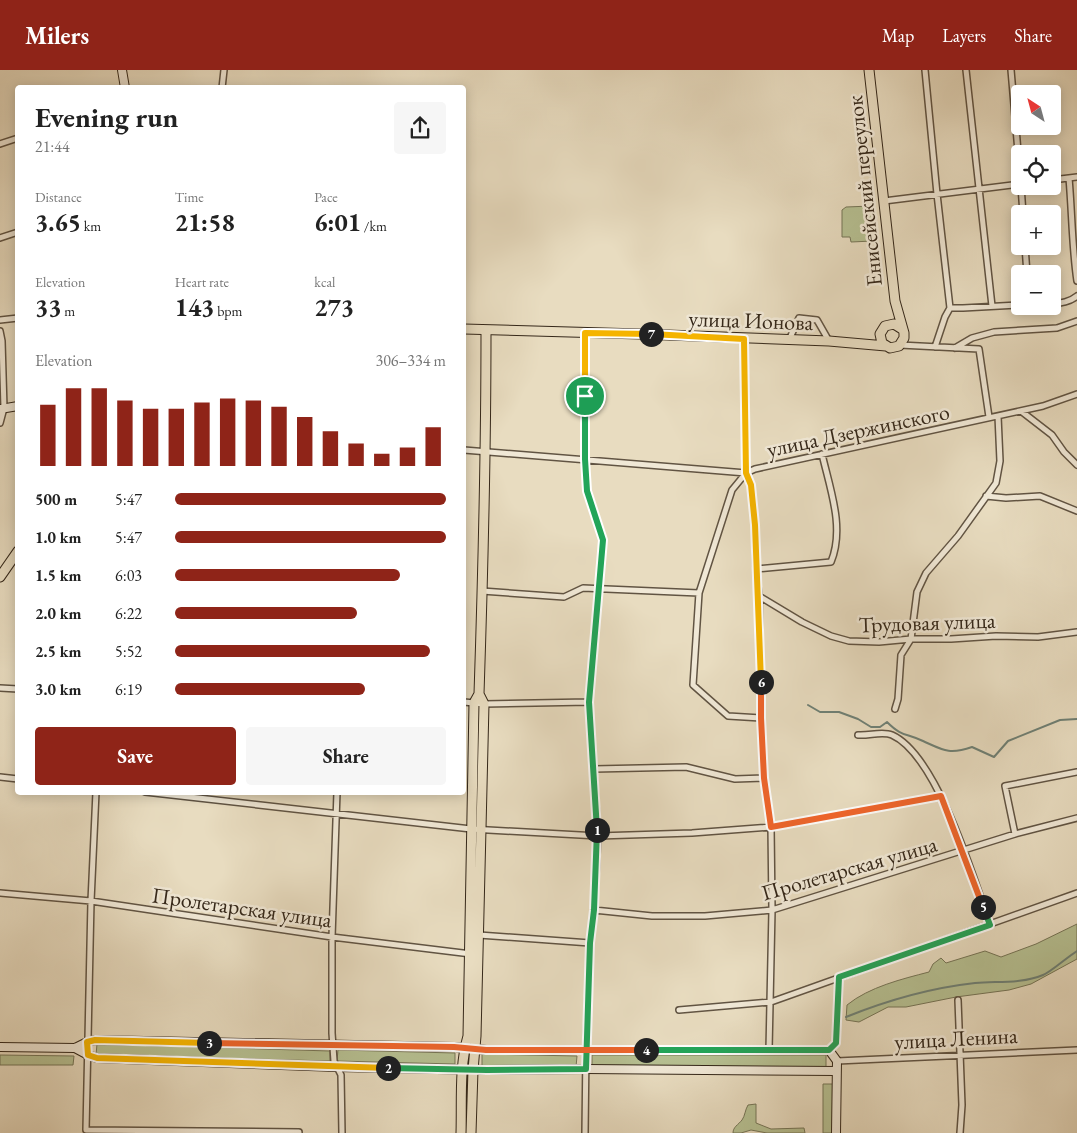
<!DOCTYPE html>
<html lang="en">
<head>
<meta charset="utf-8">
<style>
	:root { --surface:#fff; --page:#f6f6f6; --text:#222; --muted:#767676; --accent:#8f2418 }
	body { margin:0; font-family:"EB Garamond",serif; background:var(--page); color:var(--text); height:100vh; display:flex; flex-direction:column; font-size:19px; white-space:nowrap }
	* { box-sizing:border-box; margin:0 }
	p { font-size:16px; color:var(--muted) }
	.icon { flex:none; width:28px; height:28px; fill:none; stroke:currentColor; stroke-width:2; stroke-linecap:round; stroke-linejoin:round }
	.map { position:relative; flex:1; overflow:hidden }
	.sheet { position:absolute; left:15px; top:15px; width:451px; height:710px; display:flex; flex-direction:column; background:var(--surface); border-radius:5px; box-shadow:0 2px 12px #0003 }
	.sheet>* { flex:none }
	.needle { width:32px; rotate:324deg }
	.buttons { position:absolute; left:1011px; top:15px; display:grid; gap:10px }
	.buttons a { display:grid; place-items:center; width:50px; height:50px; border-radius:5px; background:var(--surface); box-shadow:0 2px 12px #0003; font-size:25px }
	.pin { position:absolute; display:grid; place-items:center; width:42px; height:42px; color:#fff; margin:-21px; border:2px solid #fff; border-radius:50%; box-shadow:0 1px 5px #0007 }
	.km { position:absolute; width:25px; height:25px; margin:-12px; border-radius:50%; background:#222; color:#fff; font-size:14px; line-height:25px; text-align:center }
	.round { display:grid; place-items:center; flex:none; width:52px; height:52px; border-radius:5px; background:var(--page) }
	.headline { display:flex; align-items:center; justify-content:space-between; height:85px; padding:0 20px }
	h1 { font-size:28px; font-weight:700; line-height:38px }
	.metrics { display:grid; grid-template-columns:repeat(3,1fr); gap:8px; height:85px; padding:5px 20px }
	.metrics div { display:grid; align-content:center }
	.metrics b { font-size:25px; font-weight:700 }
	.metrics small { font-size:14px; font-weight:400 }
	.metrics p { font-size:14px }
	.chart { height:140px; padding:10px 20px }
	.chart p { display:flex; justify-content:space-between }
	.chart svg { width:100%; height:90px; margin-top:5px; stroke:var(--accent); stroke-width:6 }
	.primary-button { display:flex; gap:10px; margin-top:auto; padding:10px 20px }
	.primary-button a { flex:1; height:58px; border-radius:5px; background:var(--accent); color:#fff; font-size:20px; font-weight:700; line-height:58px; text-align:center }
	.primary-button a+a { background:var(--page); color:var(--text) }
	ul { padding:0 20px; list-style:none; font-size:16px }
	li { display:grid; grid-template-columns:80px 60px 1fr; align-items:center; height:38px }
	li i { height:12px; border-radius:6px; background:var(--accent) }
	header { display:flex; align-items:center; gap:30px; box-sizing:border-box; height:70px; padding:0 25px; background:var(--accent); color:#fff }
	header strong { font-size:24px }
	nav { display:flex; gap:28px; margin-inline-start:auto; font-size:18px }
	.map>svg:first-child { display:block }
</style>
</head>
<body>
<header>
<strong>Milers</strong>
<nav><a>Map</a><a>Layers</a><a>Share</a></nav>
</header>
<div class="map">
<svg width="1077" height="1063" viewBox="0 0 1077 1063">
	<rect width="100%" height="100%" fill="#e8dcc0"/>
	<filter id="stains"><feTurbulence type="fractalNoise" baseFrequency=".004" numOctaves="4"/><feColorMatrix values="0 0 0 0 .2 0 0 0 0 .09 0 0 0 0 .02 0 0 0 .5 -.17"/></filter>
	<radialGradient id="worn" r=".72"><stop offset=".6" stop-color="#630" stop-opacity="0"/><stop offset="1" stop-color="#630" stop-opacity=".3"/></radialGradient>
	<path fill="#b6c092" stroke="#757456" d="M871 136 873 171 851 172 850 167H842V140L846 137Z
		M1077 854V889L1031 914 1009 920 956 927 906 937H888L859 952 846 950 847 935C869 917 902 909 929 902L933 894 941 888 946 893 985 881 1001 887 1036 874Z
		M97 974 330 981V991L96 985Z
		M338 980 455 983V994L337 991Z
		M482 984 577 986 576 997 482 996Z
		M0 985 74 986 73 995H0Z
		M592 985H826V997H592Z
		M823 1014H833V1063H823Z
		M756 1034V1053L771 1059 804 1058 805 1063H767L751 1060 741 1063H733C733 1057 738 1055 742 1050 745 1046 745 1040 748 1035Z"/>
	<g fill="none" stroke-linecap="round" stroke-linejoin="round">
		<path stroke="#6f8075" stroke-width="2" d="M808 635 820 642H839L858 649 871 657H880L887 652C902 667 906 663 923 671 943 680 949 685 972 677L994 687 1008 671 1060 650 1077 649
			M846 947C888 930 930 918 975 913 998 911 1021 914 1043 905 1051 902 1067 887 1077 881"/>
		<g stroke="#615443" stroke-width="8">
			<path id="street" d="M925 0 937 124 950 238
				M966 0 992 236
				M1011 0 1020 105
				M222 18 224 0
				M0 74 18 68
				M1069 108C1072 142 1072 177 1077 211
				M1052 110 1077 107
				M1021 116 1023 144
				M884 131 1020 114
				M0 168 18 162
				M1025 176 1027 204
				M1052 234C1061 233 1070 232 1077 226
				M0 250 18 248
				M0 261 2 271 4 338 0 353
				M585 263V389L587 421 603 470 589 632 598 766 594 840 590 873 586 980 585 1063
				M744 269 746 403 751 415 755 455 756 499 759 526 761 648 764 708 771 757 772 840 769 980
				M789 270 799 248 817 250 829 271
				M900 275 979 279 989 347
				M935 277 945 247 950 238H963L1020 235
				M955 278 972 268 994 262 1057 258 1077 251
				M1021 341 1052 365 1064 382 1077 395
				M464 380 746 403 755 399 1043 336 1077 324
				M746 403 732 420 699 523 693 615 728 646 761 648
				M986 426 1006 428 1040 426 1077 441
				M756 499 831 492C845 458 830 419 822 384
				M482 521 564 527 583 518 699 523
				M759 526 802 552 831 566 849 571 879 572 911 569H951L996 566 1038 567 1077 562
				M0 618 18 619
				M464 632 484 634 589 632
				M895 639 898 629 901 585 911 569 917 522 926 503 958 466 996 413 1000 391 998 346
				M858 665C869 666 882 661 892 665 937 685 974 809 990 855
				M594 699 686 697 735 709 764 708
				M0 707 18 709
				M96 722 91 831 86 1060 299 1062
				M145 722 471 759 598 766 692 763 771 757 941 726
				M337 722 332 867V963L334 991 341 1005 342 1063
				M1015 764 1005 716 1077 702
				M0 823 91 831 332 867 471 884
				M594 840 652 846H705L772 840 1015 764 1077 748
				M479 865 590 873
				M958 930 962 1035 960 1063
				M679 940 771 932 1077 823
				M829 980 836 973 839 907
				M837 991 1077 980"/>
		</g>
		<g stroke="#342719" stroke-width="10">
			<path id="secondary" d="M122 0 125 18
				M0 339 18 336
				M0 977 75 978 87 972 95 970 454 977 486 980H829L837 991 836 1063
				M75 978 88 985 97 988 336 997 487 1000 586 999 836 1001"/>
		</g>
		<g stroke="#342719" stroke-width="11">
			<path id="primary" d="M869 0 895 231 904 263V268L899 276 890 278 882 273 880 264 885 256 894 254 902 259
				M464 259 640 264 829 271 886 276
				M0 507 18 481
				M461 1063C462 1031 459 997 468 966L474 633 479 624C483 503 486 382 486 261
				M471 1063 473 1000 476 966 484 634 479 624"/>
		</g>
		<use href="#street" stroke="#f0e8d6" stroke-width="5"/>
		<use href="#secondary" stroke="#f0e8d6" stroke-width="8"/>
		<use href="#primary" stroke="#e8dcc0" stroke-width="9"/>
	</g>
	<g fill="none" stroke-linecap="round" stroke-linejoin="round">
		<g stroke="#fff" stroke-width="10">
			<path id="split-1" d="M585 326V389L587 421 603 470 589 632 597 760"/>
		</g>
		<g stroke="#fff" stroke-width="10">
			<path id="split-2" d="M388 998 487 1000 586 999 590 873 594 840 597 760"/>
		</g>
		<g stroke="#fff" stroke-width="10">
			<path id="split-3" d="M209 973 95 970 87 972 88 985 97 988 388 998"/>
		</g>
		<g stroke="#fff" stroke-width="10">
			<path id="split-4" d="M209 973 454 977 486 980H646"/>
		</g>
		<g stroke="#fff" stroke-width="10">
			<path id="split-5" d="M646 980H829L836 973 839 907 990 855 983 837"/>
		</g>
		<g stroke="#fff" stroke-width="10">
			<path id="split-6" d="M761 612V648L764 708 771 757 941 726 983 837"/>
		</g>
		<g stroke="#fff" stroke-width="10">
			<path id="split-7" d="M651 264 744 269 746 403 751 415 755 455 761 612"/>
		</g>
		<g stroke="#fff" stroke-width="10">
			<path id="split-8" d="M585 326V263L651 264"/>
		</g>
		<use href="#split-1" stroke="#22a559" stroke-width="6"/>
		<use href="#split-2" stroke="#22a559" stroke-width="6"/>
		<use href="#split-3" stroke="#f5b400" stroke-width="6"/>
		<use href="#split-4" stroke="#f0652b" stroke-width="6"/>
		<use href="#split-5" stroke="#22a559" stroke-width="6"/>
		<use href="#split-6" stroke="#f0652b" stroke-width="6"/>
		<use href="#split-7" stroke="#f5b400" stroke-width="6"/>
		<use href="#split-8" stroke="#f5b400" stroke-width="6"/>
	</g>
	<g text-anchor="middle" stroke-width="5" stroke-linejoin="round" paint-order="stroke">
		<g font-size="22" fill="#342719" stroke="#f0e8d6">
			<text transform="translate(864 121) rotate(-96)" y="8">Енисейский переулок</text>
			<text transform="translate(751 250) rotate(2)" y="8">улица Ионова</text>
			<text transform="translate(858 360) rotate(-12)" y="8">улица Дзержинского</text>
			<text transform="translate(927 552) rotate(-2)" y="8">Трудовая улица</text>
			<text transform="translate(849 798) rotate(-16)" y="8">Пролетарская улица</text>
			<text transform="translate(242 837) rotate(8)" y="8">Пролетарская улица</text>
			<text transform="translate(956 968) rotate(-3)" y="8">улица Ленина</text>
		</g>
	</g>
	<rect width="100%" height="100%" filter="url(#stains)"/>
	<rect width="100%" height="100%" fill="url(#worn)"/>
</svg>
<div class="buttons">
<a><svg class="needle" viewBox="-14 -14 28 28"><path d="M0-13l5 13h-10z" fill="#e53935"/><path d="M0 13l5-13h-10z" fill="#767676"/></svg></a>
<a><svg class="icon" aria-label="locate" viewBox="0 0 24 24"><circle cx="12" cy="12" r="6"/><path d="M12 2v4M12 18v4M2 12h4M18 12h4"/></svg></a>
<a>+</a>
<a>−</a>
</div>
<div class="pin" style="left:585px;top:326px;background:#1e9e55"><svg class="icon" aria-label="arrive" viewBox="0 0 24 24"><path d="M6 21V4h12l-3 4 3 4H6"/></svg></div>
<b class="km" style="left:597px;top:760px">1</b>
<b class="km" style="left:388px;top:998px">2</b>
<b class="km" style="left:209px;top:973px">3</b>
<b class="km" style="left:646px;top:980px">4</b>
<b class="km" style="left:983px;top:837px">5</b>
<b class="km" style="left:761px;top:612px">6</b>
<b class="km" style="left:651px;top:264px">7</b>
<section class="sheet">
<div class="headline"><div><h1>Evening run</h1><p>21:44</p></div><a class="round"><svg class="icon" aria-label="share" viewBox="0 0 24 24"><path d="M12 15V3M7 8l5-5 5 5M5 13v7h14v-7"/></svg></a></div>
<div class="metrics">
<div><p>Distance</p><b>3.65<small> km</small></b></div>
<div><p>Time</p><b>21:58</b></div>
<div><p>Pace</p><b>6:01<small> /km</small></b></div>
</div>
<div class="metrics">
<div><p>Elevation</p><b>33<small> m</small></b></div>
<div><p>Heart rate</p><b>143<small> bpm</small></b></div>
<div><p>kcal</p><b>273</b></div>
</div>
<div class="chart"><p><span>Elevation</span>306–334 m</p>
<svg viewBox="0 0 160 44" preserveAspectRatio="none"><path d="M5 44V14M15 44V6M25 44V6M35 44V12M45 44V16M55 44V16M65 44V13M75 44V11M85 44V12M95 44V15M105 44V20M115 44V27M125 44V33M135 44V38M145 44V35M155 44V25"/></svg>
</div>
<ul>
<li><b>500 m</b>5:47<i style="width:100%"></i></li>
<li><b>1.0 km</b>5:47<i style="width:100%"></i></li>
<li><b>1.5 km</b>6:03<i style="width:83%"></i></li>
<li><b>2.0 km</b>6:22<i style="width:67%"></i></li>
<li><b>2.5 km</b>5:52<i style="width:94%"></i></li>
<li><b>3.0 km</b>6:19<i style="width:70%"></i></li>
</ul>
<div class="primary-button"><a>Save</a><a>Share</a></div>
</section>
</div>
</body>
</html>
